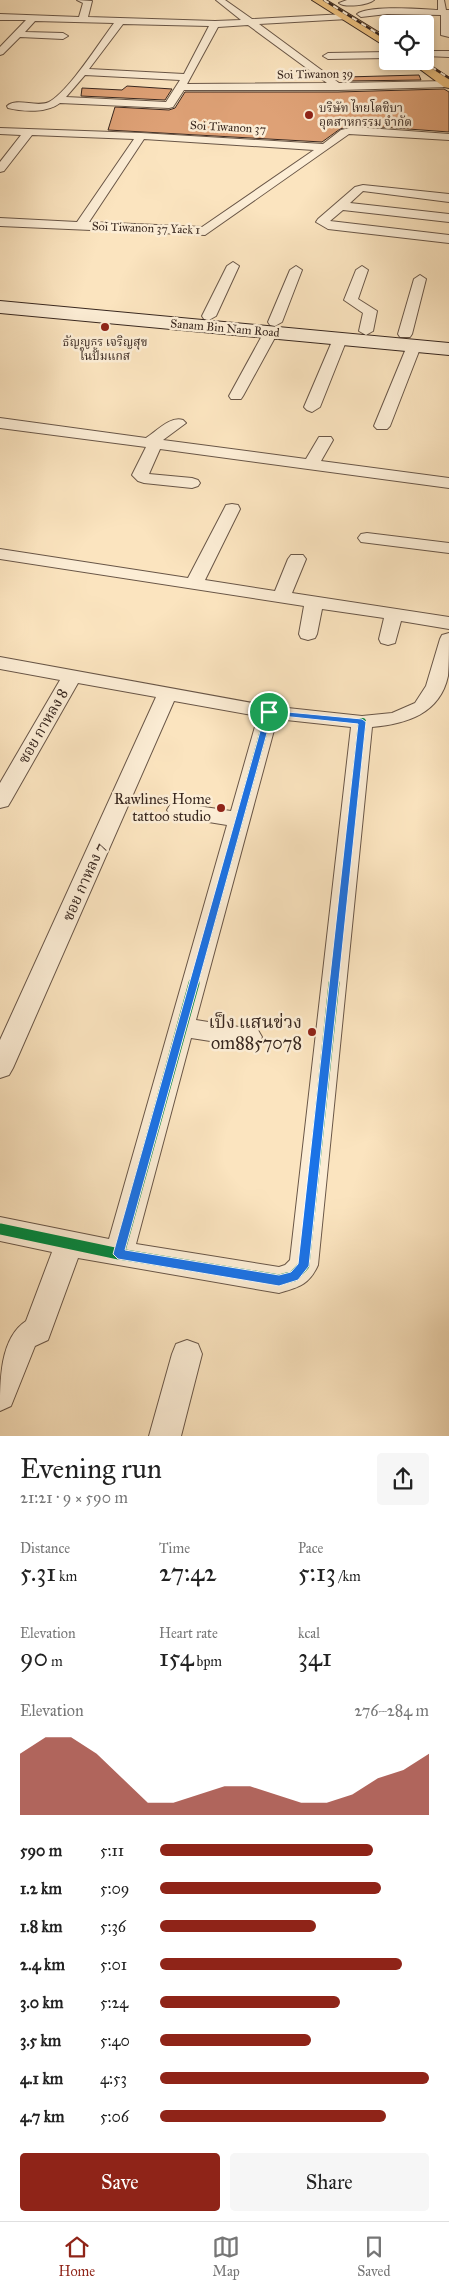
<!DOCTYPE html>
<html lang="en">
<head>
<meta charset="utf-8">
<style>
	:root { --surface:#fff; --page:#f6f6f6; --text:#222; --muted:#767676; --line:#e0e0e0; --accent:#8f2418 }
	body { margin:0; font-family:"IM FELL Great Primer","Noto Serif Thai",serif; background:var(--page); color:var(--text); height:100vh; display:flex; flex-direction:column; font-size:19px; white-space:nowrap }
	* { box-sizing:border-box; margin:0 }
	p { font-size:16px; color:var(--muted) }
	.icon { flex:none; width:28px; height:28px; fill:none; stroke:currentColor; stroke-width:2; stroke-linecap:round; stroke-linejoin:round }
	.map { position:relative; height:1436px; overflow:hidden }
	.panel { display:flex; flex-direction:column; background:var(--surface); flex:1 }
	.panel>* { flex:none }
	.controls { position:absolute; left:379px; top:15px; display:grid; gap:10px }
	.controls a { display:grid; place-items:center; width:55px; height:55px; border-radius:5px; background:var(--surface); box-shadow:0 2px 8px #0003; font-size:25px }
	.pin { position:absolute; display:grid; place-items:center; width:42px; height:42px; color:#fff; margin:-21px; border:2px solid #fff; border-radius:50%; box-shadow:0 1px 5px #0007 }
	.round { display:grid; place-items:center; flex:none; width:52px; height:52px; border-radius:5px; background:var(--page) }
	.headline { display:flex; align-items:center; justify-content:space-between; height:85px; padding:0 20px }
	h1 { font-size:28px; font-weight:600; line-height:38px }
	.figures { display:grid; grid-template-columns:repeat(3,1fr); gap:8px; height:85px; padding:5px 20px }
	.figures div { display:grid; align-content:center }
	.figures b { font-size:25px; font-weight:600 }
	.figures small { font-size:14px; font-weight:400 }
	.figures p { font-size:14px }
	.chart { height:140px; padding:10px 20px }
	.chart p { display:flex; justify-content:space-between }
	.chart svg { width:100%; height:90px; margin-top:5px; fill:var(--accent); opacity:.7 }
	.cta { display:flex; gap:10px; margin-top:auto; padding:10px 20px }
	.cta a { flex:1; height:58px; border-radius:5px; background:var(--accent); color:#fff; font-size:20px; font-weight:600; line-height:58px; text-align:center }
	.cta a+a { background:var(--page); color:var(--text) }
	ul { padding:0 20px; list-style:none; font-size:16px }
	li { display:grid; grid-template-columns:80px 60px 1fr; align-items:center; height:38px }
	li i { height:12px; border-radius:6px; background:var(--accent) }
	.dock { display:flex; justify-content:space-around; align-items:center; height:70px; border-top:1px solid var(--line); background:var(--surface); font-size:14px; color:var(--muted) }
	.dock a { display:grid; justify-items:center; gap:2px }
	.dock .on { color:var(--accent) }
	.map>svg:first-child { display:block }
</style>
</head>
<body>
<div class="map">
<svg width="449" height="1436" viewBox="0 0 449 1436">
	<rect width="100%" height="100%" fill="#fbe4bf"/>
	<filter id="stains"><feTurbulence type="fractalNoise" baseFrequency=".004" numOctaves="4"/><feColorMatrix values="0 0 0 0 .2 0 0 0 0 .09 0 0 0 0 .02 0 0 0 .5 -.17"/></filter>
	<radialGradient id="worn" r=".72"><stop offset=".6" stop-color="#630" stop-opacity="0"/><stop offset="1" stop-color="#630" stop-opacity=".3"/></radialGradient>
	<path fill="#dea176" stroke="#38271f" d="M419 75 421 80 347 81 346 77Z
		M127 86 172 89 165 100 81 96 82 88 122 90Z
		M444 89 449 92V132L354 125 340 129 322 142 108 130 115 107 169 110 175 108 185 92H338Z"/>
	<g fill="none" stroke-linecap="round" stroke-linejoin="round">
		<g stroke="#695647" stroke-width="2">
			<path id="street" d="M77 0 92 1 88 17 215 21 241 20 216 0H225L252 19 345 14 348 15V19L259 24 339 83 449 81V87L338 90H184L173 107 169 108 60 103C47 113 24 112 8 108L7 106C17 97 36 108 49 102 69 91 99 43 114 23L35 21 25 32 63 33 68 36 63 39 20 37 3 54 0 55V47L26 20H0V14L79 17 83 3ZM123 24 209 26 184 74 89 69ZM248 25 327 83 187 84 218 27ZM85 75 180 80 166 102 66 97Z
				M347 0H374C368 5 345 8 339 3Z
				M438 0H444L446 10H449V37L441 35V15L387 14 361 17 357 14C369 5 420 9 438 10Z
				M427 51H449V57L425 56V52Z
				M388 52V58L328 59 323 56 328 53Z
				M354 127 449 134V140L349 134 205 235 0 226V218L77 222 134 139 32 135 4 171 0 172V162L21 135 0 134V128L141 133 323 144 341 130ZM144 139 314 150 202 227 89 222Z
				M363 185 449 194V202L363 191 350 203 449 214V222L343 210 330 221 449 235V243L328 229 316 222 318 219 355 187Z
				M233 262 239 266 216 316 209 320 204 319 202 316 227 266Z
				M296 266 302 270 282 322 275 326 270 325 268 322 290 270Z
				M362 266 368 270 358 299 377 311 373 331 366 335 359 331 363 313 344 300 356 270Z
				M420 275 426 279 412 334 410 337H400L398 334 414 279Z
				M271 328 278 332 243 396 241 399H231L229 396 264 332Z
				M340 335 347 339 320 407 312 412 307 410 304 407 333 339Z
				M414 342 421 346 390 426 387 429H377L374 426 407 346Z
				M0 418 146 438C157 431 170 416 183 420L186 423 163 440 306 459 319 437H331L333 440 321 461 449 478V488L160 449 149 474 192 478 198 480 200 483 198 486 192 488 144 483 138 481 132 475 146 447 0 428Z
				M232 504 238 505 240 509 205 580 275 591 288 559 291 555H303L306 559 292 593 449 617V629L401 621 395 643 388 645 381 643 379 639 384 618 322 609 317 634 315 638 308 640 301 638 299 634 304 606 0 559V549L188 578 224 509 226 505Z
				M367 533 449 543V553L361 542 358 538 361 534Z
				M449 633C449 647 449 663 448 676 440 714 406 724 372 727L318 1265C309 1285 299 1287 279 1293L78 1258 48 1340 35 1346 11 1406 0 1411C0 1380 0 1338 26 1321L52 1252 0 1241V1217L109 1239 227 825 178 817 170 815 167 810 170 805 178 803 231 811 258 716 174 701 13 1068 9 1075 0 1078V1040L156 697 78 683 11 801 8 806 0 808V783L60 680 0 669V657L269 706 362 716 392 713 415 703 426 686 440 639 442 635ZM277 719 351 727 290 1260 285 1265 279 1267 136 1244 191 1038 249 1047 258 1044 262 1037 258 1030 196 1020Z
				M187 1340 198 1344 202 1354 181 1436H149L172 1354 176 1344Z"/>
		</g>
		<g stroke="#38271f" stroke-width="2">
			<path id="secondary" d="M0 301 449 343V355L0 313Z"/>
		</g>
		<g stroke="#38271f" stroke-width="2">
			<path id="primary" d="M312 0H326L388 38V48Z
				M409 61H424L449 78V88L444 87Z"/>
		</g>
		<use href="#street" fill="#fcedd5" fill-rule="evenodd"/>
		<use href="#secondary" fill="#fcedd5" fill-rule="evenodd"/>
		<use href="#primary" fill="#eec280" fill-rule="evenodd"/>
		<g stroke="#38271f" stroke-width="2.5">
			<path id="rail" d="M324 0 388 40
				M422 61 449 78"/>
		</g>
		<use href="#rail" stroke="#fcedd5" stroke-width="2" stroke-dasharray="5.5" stroke-linecap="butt"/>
		<g stroke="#fcedd5" stroke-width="11">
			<path id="cycleway-far1" d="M194 984 269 712
				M334 984 362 722"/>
		</g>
		<g stroke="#fcedd5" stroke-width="14">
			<path id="cycleway" d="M0 1229 119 1254 279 1280 294 1276 304 1265 334 983
				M119 1254 194 983"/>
		</g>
		<use href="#cycleway-far1" stroke="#00873e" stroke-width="8"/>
		<use href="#cycleway" stroke="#00873e" stroke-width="11"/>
	</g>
	<path fill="#1a73e8" stroke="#fff" fill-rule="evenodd" d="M266 710 362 719 366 722 309 1266 298 1280 279 1286 118 1259 113 1254ZM272 715 358 724 298 1264 291 1272 279 1275 125 1250Z"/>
	<g fill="#8f2418" stroke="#fcedd5" stroke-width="2">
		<circle cx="309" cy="115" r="5"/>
		<circle cx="105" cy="327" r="5"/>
		<circle cx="221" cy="808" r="5"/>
		<circle cx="312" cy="1032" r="5"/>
	</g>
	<g text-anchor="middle" stroke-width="5" stroke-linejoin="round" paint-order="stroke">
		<g font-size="12" fill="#38271f" stroke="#fcedd5">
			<text transform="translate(315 74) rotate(-1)" y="4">Soi Tiwanon 39</text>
			<text transform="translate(228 127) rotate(3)" y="4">Soi Tiwanon 37</text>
			<text transform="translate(146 228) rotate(2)" y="4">Soi Tiwanon 37 Yaek 1</text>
			<text transform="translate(225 328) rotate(5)" y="4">Sanam Bin Nam Road</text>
		</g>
		<g font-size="12" fill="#38271f" stroke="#fcedd5" text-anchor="start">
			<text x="319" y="112">บริษัท ไทยโตชิบา<tspan x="319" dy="14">อุตสาหกรรม จำกัด</tspan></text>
			<text x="105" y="346" text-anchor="middle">ธัญญธร เจริญสุข<tspan x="105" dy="14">ในปั้มแกส</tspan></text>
		</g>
		<g font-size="15" fill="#38271f" stroke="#fcedd5">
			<text transform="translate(43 726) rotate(-60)" y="5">ซอย กาหลง 8</text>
			<text transform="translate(84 882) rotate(-66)" y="5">ซอย กาหลง 7</text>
		</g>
		<g font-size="15" fill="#38271f" stroke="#fcedd5" text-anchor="end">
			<text x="211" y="804">Rawlines Home<tspan x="211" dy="17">tattoo studio</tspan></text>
		</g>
		<g font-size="18" fill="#38271f" stroke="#fcedd5" text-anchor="end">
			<text x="302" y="1028">เป็ง แสนข่วง<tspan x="302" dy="21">om8857078</tspan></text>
		</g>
	</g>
	<rect width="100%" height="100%" filter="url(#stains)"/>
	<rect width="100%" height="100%" fill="url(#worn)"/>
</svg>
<div class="controls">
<a><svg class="icon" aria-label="locate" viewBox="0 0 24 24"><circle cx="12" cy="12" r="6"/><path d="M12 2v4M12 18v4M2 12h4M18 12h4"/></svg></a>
</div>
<div class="pin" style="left:269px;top:712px;background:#1e9e55"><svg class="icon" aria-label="arrive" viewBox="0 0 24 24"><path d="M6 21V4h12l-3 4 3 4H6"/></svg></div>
</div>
<section class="panel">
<div class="headline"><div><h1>Evening run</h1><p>21:21 · 9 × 590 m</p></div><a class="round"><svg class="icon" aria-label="share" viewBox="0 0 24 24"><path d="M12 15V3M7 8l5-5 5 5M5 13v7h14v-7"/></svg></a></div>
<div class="figures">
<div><p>Distance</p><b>5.31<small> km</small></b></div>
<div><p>Time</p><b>27:42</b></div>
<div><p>Pace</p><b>5:13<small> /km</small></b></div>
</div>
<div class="figures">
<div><p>Elevation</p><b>90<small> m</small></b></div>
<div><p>Heart rate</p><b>154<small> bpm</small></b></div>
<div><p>kcal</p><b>341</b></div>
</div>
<div class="chart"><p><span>Elevation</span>276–284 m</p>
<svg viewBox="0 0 160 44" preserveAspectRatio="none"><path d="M0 44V14L10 6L20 6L30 14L40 26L50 38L60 38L70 34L80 30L90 30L100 34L110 38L120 38L130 34L140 26L150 22L160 14V44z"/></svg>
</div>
<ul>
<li><b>590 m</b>5:11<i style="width:79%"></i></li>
<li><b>1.2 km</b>5:09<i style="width:82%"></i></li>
<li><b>1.8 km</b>5:36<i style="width:58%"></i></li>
<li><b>2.4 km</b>5:01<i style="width:90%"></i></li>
<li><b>3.0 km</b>5:24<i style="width:67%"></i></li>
<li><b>3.5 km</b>5:40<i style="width:56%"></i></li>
<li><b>4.1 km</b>4:53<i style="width:100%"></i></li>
<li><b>4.7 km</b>5:06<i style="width:84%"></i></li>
</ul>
<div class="cta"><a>Save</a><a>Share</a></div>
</section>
<nav class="dock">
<a class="on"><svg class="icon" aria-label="home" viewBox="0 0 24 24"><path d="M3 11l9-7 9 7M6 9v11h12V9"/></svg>Home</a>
<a><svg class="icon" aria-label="map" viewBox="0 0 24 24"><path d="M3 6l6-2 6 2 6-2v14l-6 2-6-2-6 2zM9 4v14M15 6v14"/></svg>Map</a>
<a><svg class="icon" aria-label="saved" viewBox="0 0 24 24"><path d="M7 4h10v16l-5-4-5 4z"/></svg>Saved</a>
</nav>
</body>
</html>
